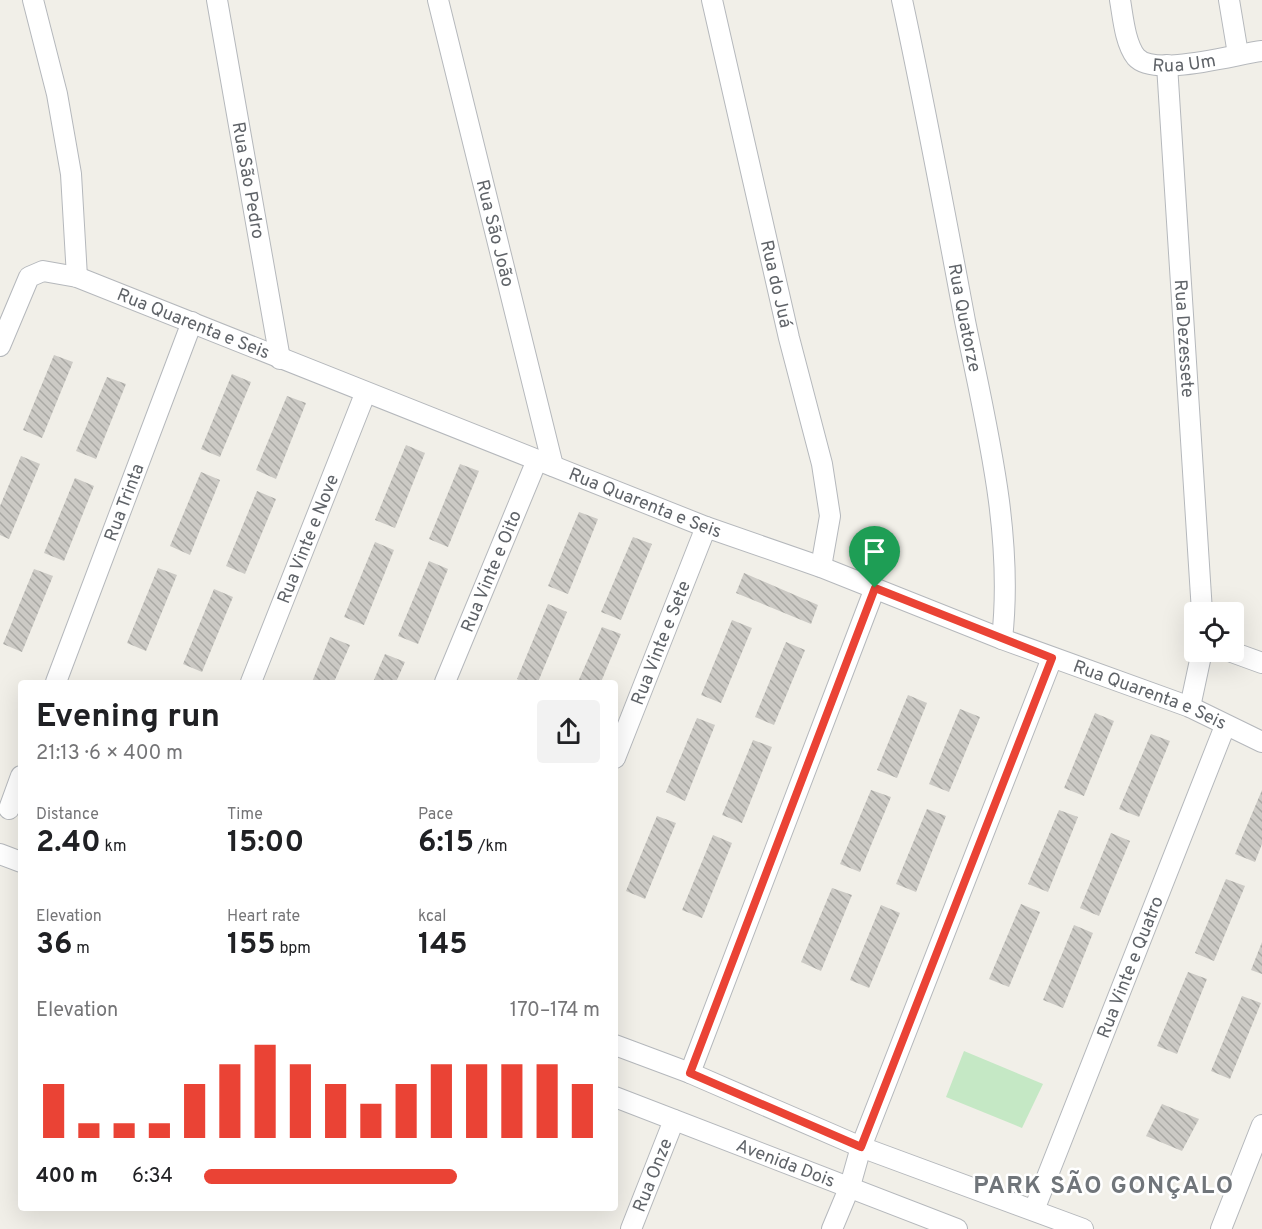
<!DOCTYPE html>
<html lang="en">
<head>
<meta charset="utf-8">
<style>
	:root { --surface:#fff; --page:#f2f2f2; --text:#202124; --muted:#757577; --accent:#ea4335 }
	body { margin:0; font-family:Overpass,sans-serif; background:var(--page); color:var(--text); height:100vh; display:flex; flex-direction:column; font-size:22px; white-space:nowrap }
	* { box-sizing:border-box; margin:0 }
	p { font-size:20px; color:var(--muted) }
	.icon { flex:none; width:33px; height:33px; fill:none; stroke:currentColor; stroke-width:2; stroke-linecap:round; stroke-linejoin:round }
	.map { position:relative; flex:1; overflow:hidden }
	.details { position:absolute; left:18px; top:680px; width:600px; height:531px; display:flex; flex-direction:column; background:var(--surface); border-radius:6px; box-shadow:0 6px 24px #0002 }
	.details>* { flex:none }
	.tools { position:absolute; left:1184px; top:602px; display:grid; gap:12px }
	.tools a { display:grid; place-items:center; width:60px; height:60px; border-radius:6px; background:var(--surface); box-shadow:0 6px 24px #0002; font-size:30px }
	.pin { position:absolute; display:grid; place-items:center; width:51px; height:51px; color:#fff; margin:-62px -26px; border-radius:50% 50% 50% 0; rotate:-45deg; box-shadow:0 0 6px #0007 }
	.pin .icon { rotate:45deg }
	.round { display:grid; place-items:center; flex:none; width:63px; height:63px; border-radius:6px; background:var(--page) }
	.summary { display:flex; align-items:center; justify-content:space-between; height:102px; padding:0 18px }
	h1 { font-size:33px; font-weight:700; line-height:45px }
	.figures { display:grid; grid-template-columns:repeat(3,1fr); gap:9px; height:102px; padding:6px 18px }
	.figures div { display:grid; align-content:center }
	.figures b { font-size:30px; font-weight:700 }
	.figures small { font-size:16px; font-weight:400 }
	.figures p { font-size:16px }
	.chart { height:168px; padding:12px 18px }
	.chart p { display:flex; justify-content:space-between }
	.chart svg { width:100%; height:108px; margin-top:6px; stroke:var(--accent); stroke-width:6 }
	ul { padding:0 18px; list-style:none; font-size:20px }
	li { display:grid; grid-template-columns:96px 72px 1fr; align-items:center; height:45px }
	li i { height:15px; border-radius:8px; background:var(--accent) }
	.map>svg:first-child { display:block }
</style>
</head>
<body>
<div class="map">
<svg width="1262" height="1229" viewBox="0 0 1262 1229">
	<defs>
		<pattern id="building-back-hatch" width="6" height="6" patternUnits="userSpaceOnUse" patternTransform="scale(1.5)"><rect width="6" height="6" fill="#cccac5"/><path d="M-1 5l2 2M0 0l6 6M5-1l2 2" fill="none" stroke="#a9a8a4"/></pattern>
	</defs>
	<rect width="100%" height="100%" fill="#f1efe8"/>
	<path fill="#c5e8c5" d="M964 1051 1043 1084 1022 1128 946 1097Z"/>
	<path fill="url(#building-back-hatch)" d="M54 355 73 362 42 438 23 430Z
		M232 374 251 382 220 457 201 449Z
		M107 377 126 384 96 459 76 451Z
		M287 396 306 403 276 479 256 470Z
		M406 445 425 453 395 528 375 520Z
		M21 456 40 464 9 539 0 535V506Z
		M460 464 479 471 448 547 429 539Z
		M201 472 220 480 190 555 170 546Z
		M75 478 94 486 64 561 44 553Z
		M257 491 276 499 245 574 226 566Z
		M579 512 598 519 568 594 548 586Z
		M633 537 652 544 621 620 601 612Z
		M375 542 394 550 364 625 344 617Z
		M429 561 448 569 418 644 398 636Z
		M158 568 177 575 146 651 127 643Z
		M34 569 53 576 22 652 3 644Z
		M744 573 818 605 811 624 736 593Z
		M214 589 233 597 202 672 183 664Z
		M548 604 567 612 538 682H525L517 679Z
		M732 620 752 628 721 703 701 695Z
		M602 627 621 634 601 682H578Z
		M330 637 350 645 334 682H312Z
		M786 642 805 650 774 725 755 717Z
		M385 654 405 662 396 682H373Z
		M908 695 927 703 897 778 877 770Z
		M960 709 980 717 949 792 929 784Z
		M1095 713 1114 721 1084 796 1064 788Z
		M697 718 715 725 685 801 666 792Z
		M1151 734 1170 741 1139 817 1119 809Z
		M753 740 772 747 742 823 722 815Z
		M871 790 891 797 860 872 840 864Z
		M1262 790V844L1255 862 1235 854Z
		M927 809 946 816 916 892 896 884Z
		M1059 810 1078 817 1048 892 1028 884Z
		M657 816 676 823 645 899 626 891Z
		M1111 833 1130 841 1099 916 1080 908Z
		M713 835 732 843 702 918 682 910Z
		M1226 879 1245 886 1214 961 1195 953Z
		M832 888 852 895 821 971 801 962Z
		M1021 904 1040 912 1009 987 989 979Z
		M881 905 900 913 869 988 850 980Z
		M1074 925 1093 933 1063 1008 1043 1000Z
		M1262 942V974L1251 970Z
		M1188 972 1207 979 1177 1054 1157 1046Z
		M1242 996 1261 1003 1230 1079 1211 1071Z
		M1162 1104 1199 1119 1182 1151 1146 1136Z"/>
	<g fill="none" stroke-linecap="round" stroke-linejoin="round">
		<g stroke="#b5b8bc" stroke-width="22">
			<g id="minor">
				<path d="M33 0 57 94 71 174 77 277"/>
				<path id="s1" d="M217 0 280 359"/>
				<path id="s2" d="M438 0 553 466"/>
				<path id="s3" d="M712 0 789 338 822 464 830 516 821 567"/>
				<path id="s4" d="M902 0C925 106 945 214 965 321 986 425 1014 533 1002 639"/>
				<path id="s5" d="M1120 0C1123 17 1125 43 1136 57 1154 78 1236 54 1262 51"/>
				<path d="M1229 0 1238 54"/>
				<path id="s6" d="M1167 65 1202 612"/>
				<path id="s7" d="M0 346 29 277 43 271 77 277 706 527 821 567 1002 639 1190 707 1262 742"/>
				<path d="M1229 651 1262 663"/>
				<path id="s8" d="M56 682 192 322"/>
				<path id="s9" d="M251 682 365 394"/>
				<path id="s10" d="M445 682 537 460"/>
				<path d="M1190 707 1202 651"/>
				<path id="s11" d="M615 758 706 527"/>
				<path d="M9 809 21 776"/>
				<path d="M0 854 21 862"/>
				<path d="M615 1045 690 1073 861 1147 1083 1229"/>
				<path d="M690 1073 875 588"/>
				<path id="s12" d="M615 1097 957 1229"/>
				<path id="s13" d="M1034 1210 1225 726"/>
				<path id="s14" d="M631 1229 674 1120"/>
				<path d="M832 1229 850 1186 861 1147 1052 658"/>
				<path d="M1221 1229 1262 1125"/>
			</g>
		</g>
		<use href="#minor" stroke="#fff" stroke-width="20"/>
	</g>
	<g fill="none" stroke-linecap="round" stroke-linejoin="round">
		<g stroke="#fff" stroke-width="12">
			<path id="route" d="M875 588 1052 658 861 1147 690 1073Z"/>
		</g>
		<use href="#route" stroke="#ea4335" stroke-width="8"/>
	</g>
	<g text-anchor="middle" stroke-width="5" stroke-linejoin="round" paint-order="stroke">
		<g font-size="18" fill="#5f6368" stroke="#fff">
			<text dy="6" stroke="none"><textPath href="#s5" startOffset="110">Rua Um</textPath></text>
			<text dy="6" stroke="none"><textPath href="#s1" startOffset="183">Rua São Pedro</textPath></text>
			<text dy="6" stroke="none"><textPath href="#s2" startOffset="240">Rua São João</textPath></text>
			<text dy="6" stroke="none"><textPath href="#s3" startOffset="291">Rua do Juá</textPath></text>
			<text dy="6" stroke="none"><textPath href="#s4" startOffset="324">Rua Quatorze</textPath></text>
			<text dy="6" stroke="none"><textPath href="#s7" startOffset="250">Rua Quarenta e Seis</textPath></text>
			<text dy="6" stroke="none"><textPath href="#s6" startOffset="274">Rua Dezessete</textPath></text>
			<text dy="6" stroke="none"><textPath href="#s8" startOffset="192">Rua Trinta</textPath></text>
			<text dy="6" stroke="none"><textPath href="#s7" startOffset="736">Rua Quarenta e Seis</textPath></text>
			<text dy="6" stroke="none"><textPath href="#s9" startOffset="154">Rua Vinte e Nove</textPath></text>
			<text dy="6" stroke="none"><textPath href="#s10" startOffset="120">Rua Vinte e Oito</textPath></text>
			<text dy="6" stroke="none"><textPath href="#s11" startOffset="124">Rua Vinte e Sete</textPath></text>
			<text dy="6" stroke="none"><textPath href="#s7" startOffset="1276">Rua Quarenta e Seis</textPath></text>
			<text dy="6" stroke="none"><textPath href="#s13" startOffset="261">Rua Vinte e Quatro</textPath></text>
			<text dy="6" stroke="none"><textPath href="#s12" startOffset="183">Avenida Dois</textPath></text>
			<text dy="6" stroke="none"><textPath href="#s14" startOffset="58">Rua Onze</textPath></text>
		</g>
		<g font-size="24" font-weight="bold" letter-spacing="1.5" fill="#70757a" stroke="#fff">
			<text x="1104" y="1193">PARK SÃO GONÇALO</text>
		</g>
	</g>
</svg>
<div class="tools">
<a><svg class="icon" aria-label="locate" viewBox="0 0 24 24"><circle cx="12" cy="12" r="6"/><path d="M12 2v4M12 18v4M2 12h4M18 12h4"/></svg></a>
</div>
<div class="pin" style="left:875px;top:588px;background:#1e9e55"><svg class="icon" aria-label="arrive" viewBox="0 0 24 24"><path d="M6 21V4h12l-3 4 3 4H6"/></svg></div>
<section class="details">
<div class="summary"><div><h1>Evening run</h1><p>21:13 · 6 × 400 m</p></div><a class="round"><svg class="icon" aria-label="share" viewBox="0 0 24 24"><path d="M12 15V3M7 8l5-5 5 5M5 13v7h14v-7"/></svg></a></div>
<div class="figures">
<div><p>Distance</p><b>2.40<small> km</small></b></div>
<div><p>Time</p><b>15:00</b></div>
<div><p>Pace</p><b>6:15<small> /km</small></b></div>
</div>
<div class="figures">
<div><p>Elevation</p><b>36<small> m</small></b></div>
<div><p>Heart rate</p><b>155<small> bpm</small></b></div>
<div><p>kcal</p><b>145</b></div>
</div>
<div class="chart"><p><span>Elevation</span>170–174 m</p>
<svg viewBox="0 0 160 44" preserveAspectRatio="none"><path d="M5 44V22M15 44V38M25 44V38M35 44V38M45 44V22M55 44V14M65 44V6M75 44V14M85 44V22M95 44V30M105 44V22M115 44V14M125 44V14M135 44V14M145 44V14M155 44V22"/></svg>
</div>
<ul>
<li><b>400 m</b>6:34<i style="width:64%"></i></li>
</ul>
</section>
</div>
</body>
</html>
